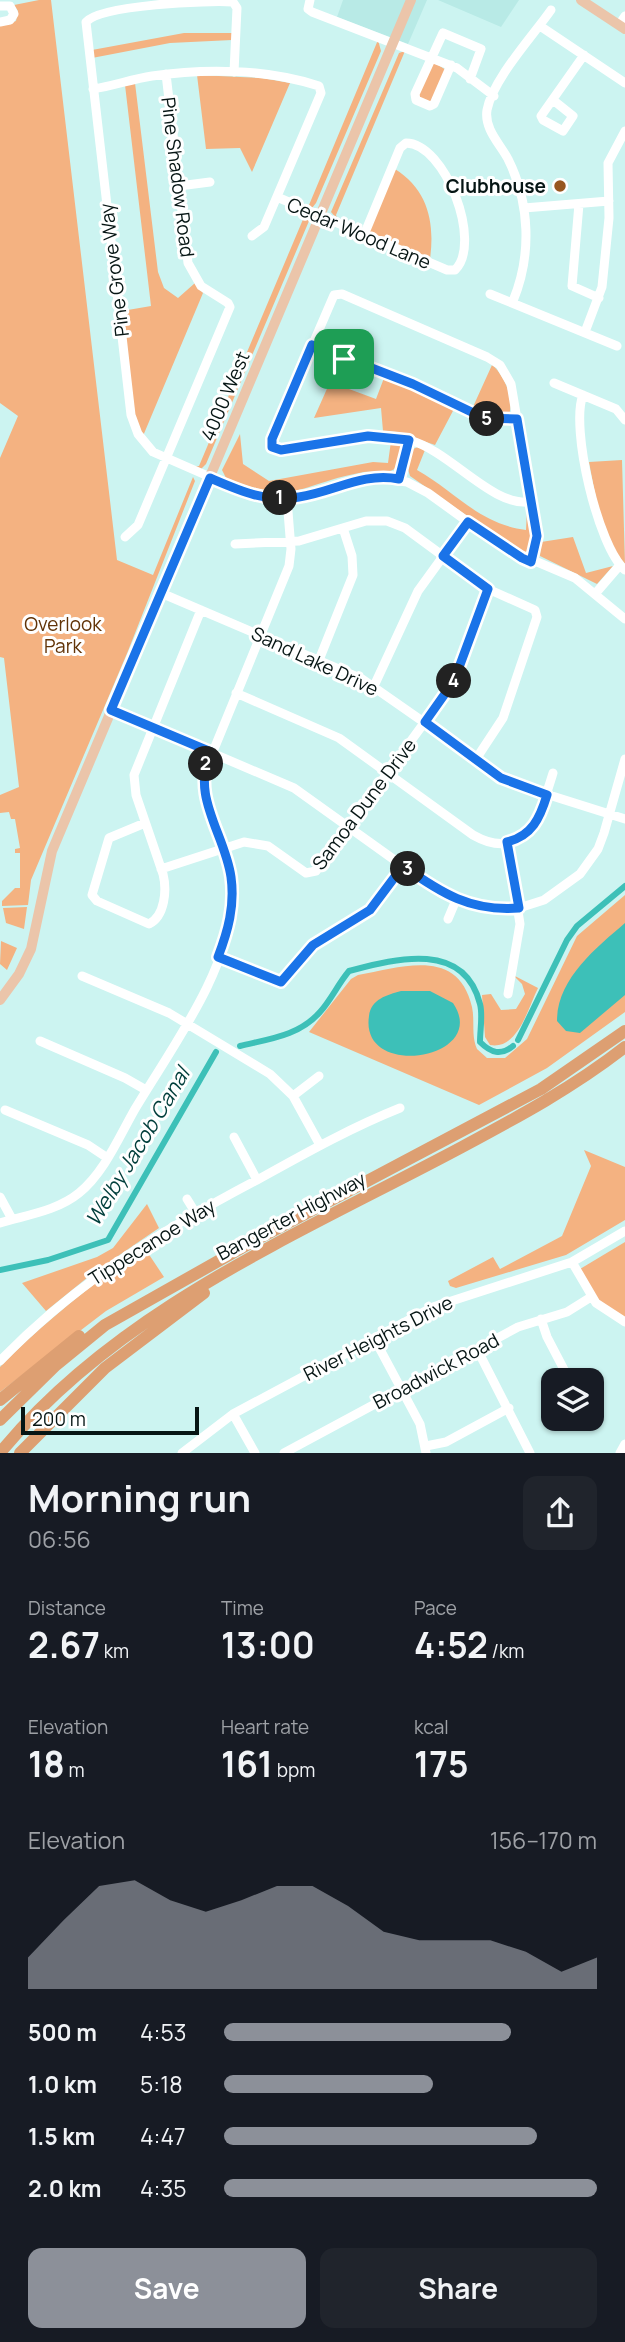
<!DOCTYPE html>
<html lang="en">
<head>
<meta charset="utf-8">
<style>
	:root { --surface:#171b24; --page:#20242c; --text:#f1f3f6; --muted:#9ea1a6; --accent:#8c9099 }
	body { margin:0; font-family:Manrope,sans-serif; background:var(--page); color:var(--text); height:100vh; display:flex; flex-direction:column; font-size:26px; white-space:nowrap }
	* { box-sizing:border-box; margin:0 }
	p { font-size:23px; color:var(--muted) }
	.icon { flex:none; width:38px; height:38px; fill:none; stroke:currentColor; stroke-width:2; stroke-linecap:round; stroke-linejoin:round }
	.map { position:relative; height:1453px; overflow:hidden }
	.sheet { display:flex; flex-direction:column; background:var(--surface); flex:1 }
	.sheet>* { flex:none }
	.fabs { position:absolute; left:541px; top:1368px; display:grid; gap:14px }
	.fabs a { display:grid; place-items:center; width:63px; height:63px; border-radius:14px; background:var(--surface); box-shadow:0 2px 5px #0004; font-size:35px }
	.scale { position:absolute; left:21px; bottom:18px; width:178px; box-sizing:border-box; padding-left:7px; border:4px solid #061514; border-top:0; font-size:19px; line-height:24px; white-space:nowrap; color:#061514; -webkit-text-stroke:5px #fff; paint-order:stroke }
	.pin { position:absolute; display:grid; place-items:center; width:60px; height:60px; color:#fff; margin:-30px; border-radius:14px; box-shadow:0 4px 10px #0006 }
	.km { position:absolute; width:35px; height:35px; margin:-18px; border-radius:50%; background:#222; color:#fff; font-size:19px; line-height:35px; text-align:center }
	.round { display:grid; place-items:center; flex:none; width:74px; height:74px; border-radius:14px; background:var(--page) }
	.summary { display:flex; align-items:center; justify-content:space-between; height:119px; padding:0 28px }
	h1 { font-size:38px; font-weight:700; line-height:52px }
	.figures { display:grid; grid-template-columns:repeat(3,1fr); gap:10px; height:119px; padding:7px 28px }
	.figures div { display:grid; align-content:center }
	.figures b { font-size:35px; font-weight:700 }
	.figures small { font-size:19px; font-weight:400 }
	.figures p { font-size:19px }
	.chart { height:196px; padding:14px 28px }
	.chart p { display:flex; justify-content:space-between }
	.chart svg { width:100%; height:126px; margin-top:7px; fill:var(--accent); opacity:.7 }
	.button { display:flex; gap:14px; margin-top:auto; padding:14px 28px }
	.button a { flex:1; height:80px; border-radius:14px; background:var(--accent); color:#fff; font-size:28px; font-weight:700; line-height:80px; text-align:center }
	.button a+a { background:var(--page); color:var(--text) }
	ul { padding:0 28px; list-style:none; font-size:23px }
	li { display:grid; grid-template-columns:112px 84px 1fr; align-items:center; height:52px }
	li i { height:18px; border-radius:9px; background:var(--accent) }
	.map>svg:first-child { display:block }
</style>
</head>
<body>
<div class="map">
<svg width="625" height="1453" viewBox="0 0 625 1453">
	<rect width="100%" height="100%" fill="#ccf4f1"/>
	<path fill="#b8eae6" d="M343 0H427L408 44 337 17Z
		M438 0H519L501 27Z"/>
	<path fill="#f4b281" d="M39 0H51L117 560 153 575 193 477 195 481 128 651 31 880 28 905 2 906V901L15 888H20V853H15V849L20 848 15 819H11L9 812 0 813V795L19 787 4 658 0 657V458L18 416 0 403V26L16 21 18 11 14 5Z
		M184 33H232V40L170 43 92 58V50Z
		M378 40 381 51 316 203 312 208 303 205H309Z
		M405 51 336 215 338 220 331 212 399 53Z
		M435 63 446 70 431 103 420 99 418 95 431 64Z
		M197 75 262 78 290 83 252 172 240 148 206 149Z
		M135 83 158 272 164 288 178 298 195 283 203 293 143 436 135 415 122 311 151 306 125 85Z
		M395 169C428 190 435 222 430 259L372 235 369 230Z
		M300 212 306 215 309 221 206 464 201 469 192 467 199 466 304 217Z
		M492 365C504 374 516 402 508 416L495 418 472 409Z
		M384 378 454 409 435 445 397 432 383 431 381 408 314 418 330 382 376 399Z
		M240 434 243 464 269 481 373 462 388 463 391 441 401 446C399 452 399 463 395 468 391 474 372 471 364 472 301 483 296 507 226 478L222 470Z
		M418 447 425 450 417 470C456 492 479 524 526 530L527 509 532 533 529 551 524 552 506 543 410 476 408 469 413 449Z
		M622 460 625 564C601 536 596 498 589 462Z
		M573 537 586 573 613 566 597 584 540 556 541 542Z
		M625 895V1012L547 1068 479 1105 309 1032 351 979 358 975C403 967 458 947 472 1007 475 1021 471 1036 477 1049L487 1058H505L527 1039 577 936Z
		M27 907 24 929 6 923 3 908Z
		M1 941 17 948 7 970 0 964Z
		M513 975 538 988C528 1008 518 1050 490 1045L485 1037 482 995 491 994 501 1010 516 1009 525 994 522 984Z
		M584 1150 625 1167V1220L566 1255 456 1288 450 1286 448 1281 493 1257 500 1269 562 1236 591 1166Z
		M147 1204 159 1228 93 1273 46 1311 22 1283 97 1257 113 1248Z
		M625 1242V1318L599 1301 580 1269Z
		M144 1247 164 1277 106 1311 0 1392V1367C45 1321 93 1284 144 1247Z"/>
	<path fill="#3dc0b8" d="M625 923V995L580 1033 566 1031 557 1021C557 979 596 948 625 923Z
		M401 991H430L453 1003C491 1059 359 1081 369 1016 371 999 387 995 401 991Z"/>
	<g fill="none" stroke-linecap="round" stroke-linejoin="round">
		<path stroke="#3dc0b8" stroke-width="6" d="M518 1040 567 940 577 926 625 886
			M240 1046C269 1039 299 1036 320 1012 331 1000 338 984 349 971 395 959 464 940 480 1004 483 1015 480 1030 480 1042 491 1053 501 1056 513 1046
			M0 1270 48 1260 108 1240 216 1052"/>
		<path stroke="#fff" stroke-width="9" d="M310 0 308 9 312 12 457 68 494 96
			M0 6H10L14 14 10 20 0 22
			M619 25 625 16
			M540 26 625 83
			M451 65 434 104 430 106 416 100 415 94 443 33 481 49 470 79
			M234 72 237 8 233 2C209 0 100 5 86 22L131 415 138 434 153 452 249 494 294 498 369 477 407 482 428 493 504 548 575 578 625 619
			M93 89C113 86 132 79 152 76 206 68 267 69 319 86L321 93 264 227 252 236
			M553 100 573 116 563 131 543 120 541 116 584 55
			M179 186 210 182
			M277 197 447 270H455C483 243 445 143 406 143L400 148 364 235
			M579 204 572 286 599 298
			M524 208 609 201
			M490 294 617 346
			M513 301C532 255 530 203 508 159 500 144 484 129 487 110 493 79 532 37 551 10
			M585 332 602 287 609 218 608 163 625 131
			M312 345 413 384 484 418 517 419
			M554 383 616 409 625 420
			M583 395C570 427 598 547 625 570
			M399 479 409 440
			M531 502C491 507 451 451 409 440 368 428 322 443 281 450L272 447V439L334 295 342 294 487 357 500 365 511 384 536 531 531 562
			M125 537 138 525 230 307 228 303 201 286 188 263 166 74
			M235 544 299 541 366 521H387L405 528 488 589 535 610 537 617 503 718 476 759
			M161 593 362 679 511 783 625 819
			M595 594 620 565
			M319 660 353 575 352 556 343 528
			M374 686 418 591 468 522
			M236 693 339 738 473 835C526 865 541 812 553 773
			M111 710 294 788 442 894 484 908H519L544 900 580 874 598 849 604 833 625 759
			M145 823 109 838 92 895 97 901 149 924C165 916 167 890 163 874L136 795 134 775 201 610
			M507 842 520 924 508 994
			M161 869 244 842 268 846 306 873 316 871 451 686 488 589
			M448 919 456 900
			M218 957 283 982 313 945 370 910 403 866
			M82 976 169 1013 270 1074 293 1096 320 1145
			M40 1041 125 1078 146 1090
			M293 1096 319 1076
			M5 1110 88 1145 106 1157
			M234 1137 257 1180
			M0 1197 12 1219
			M187 1199 195 1212
			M0 1223C26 1215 57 1211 79 1193 104 1173 119 1137 135 1109 170 1050 231 969 232 899 233 855 200 814 203 776L289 566 291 549 287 499
			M572 1262 596 1303 625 1322
			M541 1319 547 1337 570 1381
			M374 1338 420 1424 426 1453
			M477 1349 530 1453
			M0 1361C75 1283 162 1230 257 1180 304 1154 350 1128 400 1108
			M233 1414 255 1453
			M426 1446 446 1442 509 1408
			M182 1453 233 1414 433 1307 572 1262 625 1231
			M284 1453 518 1327 567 1312 591 1297
			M620 1453 625 1444"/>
		<path stroke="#ebc5aa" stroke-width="10" d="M581 0 625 29
			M0 1000 19 974 31 949 52 851 411 0"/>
		<path stroke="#dd9f72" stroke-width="12" d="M0 1400 79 1336
			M0 1420 56 1365 105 1325 252 1242 541 1089 625 1031
			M0 1453C117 1309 301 1233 462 1147 518 1117 574 1087 625 1047
			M20 1453 105 1368 204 1293"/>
	</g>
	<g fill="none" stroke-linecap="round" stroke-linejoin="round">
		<g stroke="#fff" stroke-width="14">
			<path id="route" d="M312 345 413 384 484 418 517 419 537 536 531 562 522 558 468 522 443 556 488 589 454 681 425 722 501 778 547 795C540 818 532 836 507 842L519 908C471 912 441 893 403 866L370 910 313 945 281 982 218 957C228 931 235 906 231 877 225 834 190 796 211 752L111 710 210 478C238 490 266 503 299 497 334 492 362 472 399 479L409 440 368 436 281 450 272 447V439Z"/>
		</g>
		<use href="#route" stroke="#1a73e8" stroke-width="9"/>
	</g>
	<circle fill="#975720" stroke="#fff" stroke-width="2.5" cx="560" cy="186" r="7"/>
	<g text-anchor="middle" stroke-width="6" stroke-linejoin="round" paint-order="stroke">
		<g font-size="19" fill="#061514" stroke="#fff">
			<text transform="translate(178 177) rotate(83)" y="7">Pine Shadow Road</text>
			<text transform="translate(359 233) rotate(23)" y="7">Cedar Wood Lane</text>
			<text transform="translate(114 270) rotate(-97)" y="7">Pine Grove Way</text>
			<text transform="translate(225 396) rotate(-67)" y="7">4000 West</text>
			<text transform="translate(315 661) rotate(25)" y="7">Sand Lake Drive</text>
			<text transform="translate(364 804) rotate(-53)" y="7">Samoa Dune Drive</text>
			<text transform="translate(291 1216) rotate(-28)" y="7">Bangerter Highway</text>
			<text transform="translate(152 1242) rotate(-32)" y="7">Tippecanoe Way</text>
			<text transform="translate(378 1338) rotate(-27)" y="7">River Heights Drive</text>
			<text transform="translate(436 1371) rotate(-28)" y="7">Broadwick Road</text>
		</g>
		<g font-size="19" font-weight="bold" fill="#061514" stroke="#fff" text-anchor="end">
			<text x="546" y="193">Clubhouse</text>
		</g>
		<g font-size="19" fill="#613307" stroke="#fff">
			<text x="63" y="631">Overlook<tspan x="63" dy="22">Park</tspan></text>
		</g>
		<g font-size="21" font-style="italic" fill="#003e3b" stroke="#fff">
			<text transform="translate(138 1147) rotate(-59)" y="7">Welby Jacob Canal</text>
		</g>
	</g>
</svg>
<div class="fabs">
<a><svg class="icon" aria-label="layers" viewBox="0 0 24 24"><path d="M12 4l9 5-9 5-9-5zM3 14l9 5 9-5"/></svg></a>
</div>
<div class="scale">200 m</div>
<div class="pin" style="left:344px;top:359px;background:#1e9e55"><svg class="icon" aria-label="arrive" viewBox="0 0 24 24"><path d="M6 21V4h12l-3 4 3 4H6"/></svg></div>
<b class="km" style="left:280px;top:498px">1</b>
<b class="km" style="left:206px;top:764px">2</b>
<b class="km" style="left:408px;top:869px">3</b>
<b class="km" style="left:454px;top:681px">4</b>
<b class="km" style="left:487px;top:419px">5</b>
</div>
<section class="sheet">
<div class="summary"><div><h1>Morning run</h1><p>06:56</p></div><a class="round"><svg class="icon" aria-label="share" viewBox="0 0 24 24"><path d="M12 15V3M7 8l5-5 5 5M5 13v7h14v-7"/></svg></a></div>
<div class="figures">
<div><p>Distance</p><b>2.67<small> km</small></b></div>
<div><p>Time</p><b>13:00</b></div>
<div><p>Pace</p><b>4:52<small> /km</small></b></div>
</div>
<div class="figures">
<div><p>Elevation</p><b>18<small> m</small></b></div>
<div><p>Heart rate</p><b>161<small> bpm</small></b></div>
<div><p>kcal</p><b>175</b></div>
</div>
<div class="chart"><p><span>Elevation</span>156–170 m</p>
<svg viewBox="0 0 160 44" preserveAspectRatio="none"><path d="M0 44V33L10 20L20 8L30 6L40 13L50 17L60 13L70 8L80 8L90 15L100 24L110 27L120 27L130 27L140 31L150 38L160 33V44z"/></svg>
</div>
<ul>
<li><b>500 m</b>4:53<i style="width:77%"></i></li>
<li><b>1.0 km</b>5:18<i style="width:56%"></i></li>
<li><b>1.5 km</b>4:47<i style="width:84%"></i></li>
<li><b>2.0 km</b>4:35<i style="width:100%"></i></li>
</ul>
<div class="button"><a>Save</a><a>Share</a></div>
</section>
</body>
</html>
